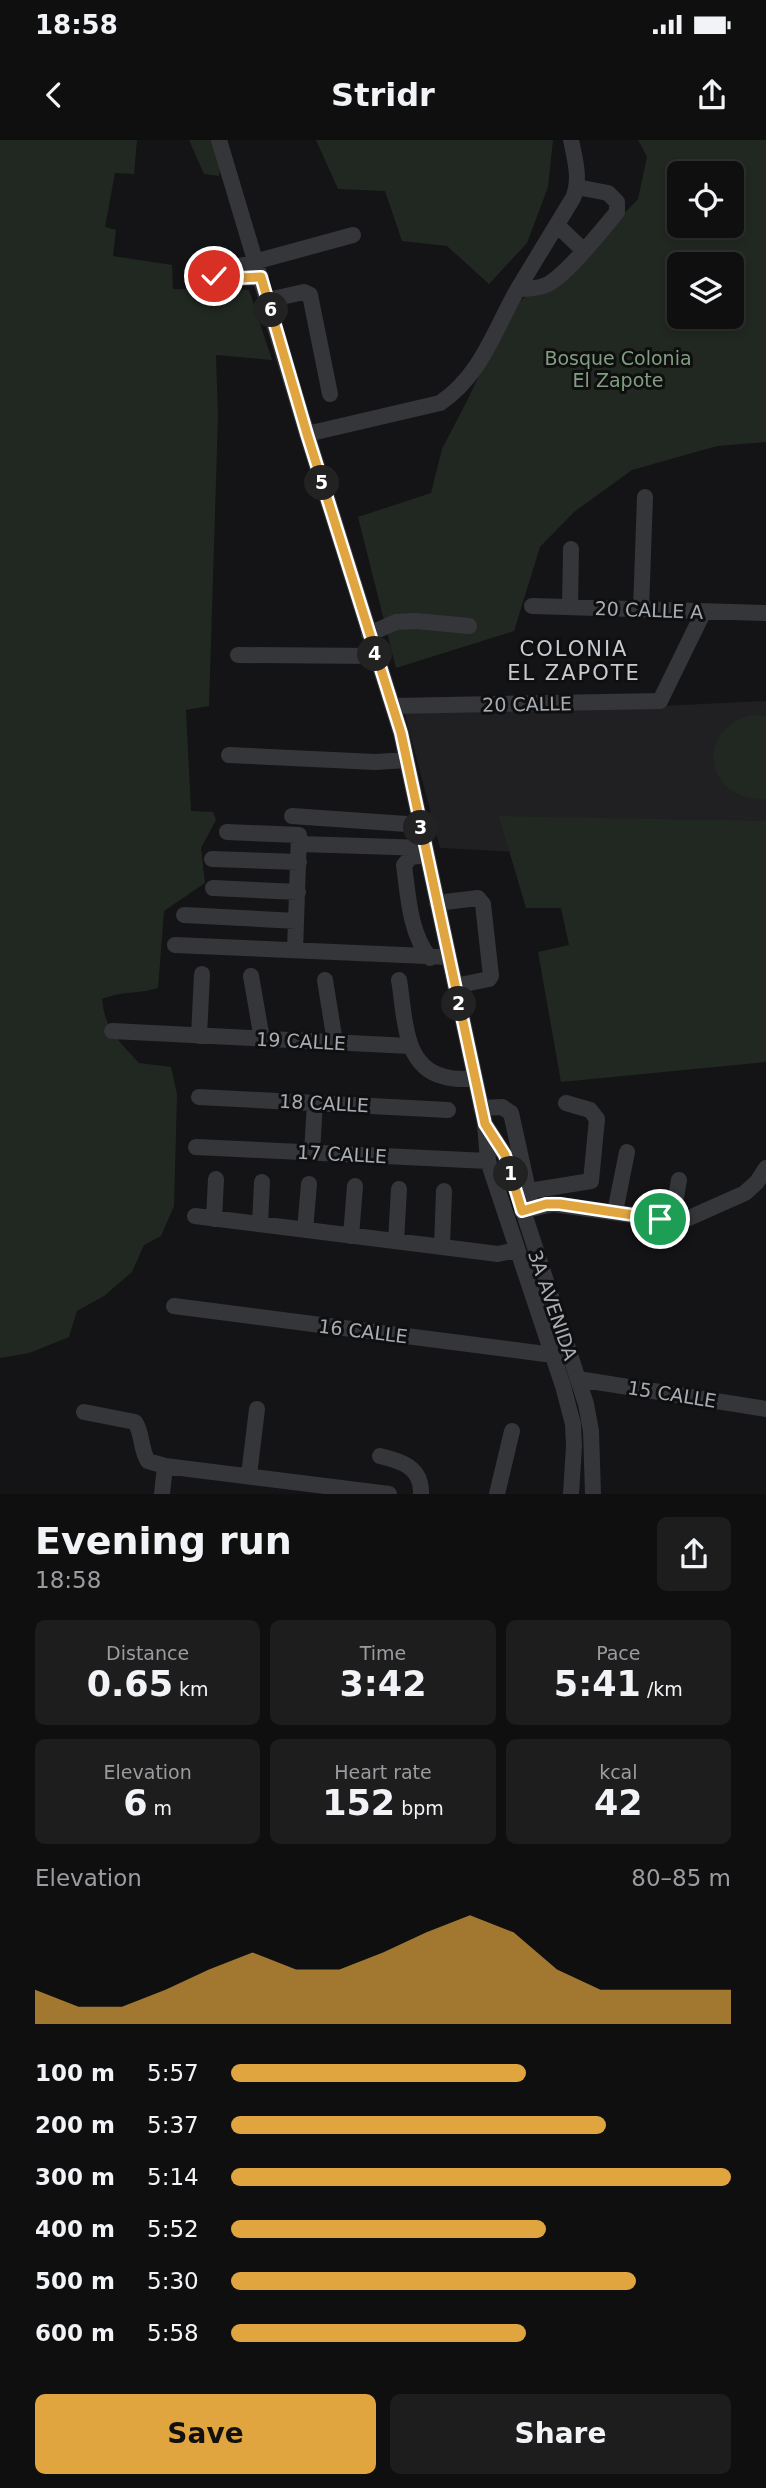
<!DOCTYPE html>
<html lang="en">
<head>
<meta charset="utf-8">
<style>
	:root { --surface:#0f0f10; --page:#1d1d1e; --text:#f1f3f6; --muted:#9b9c9f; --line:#2f2f30; --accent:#e1a540 }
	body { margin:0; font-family:"DejaVu Sans",sans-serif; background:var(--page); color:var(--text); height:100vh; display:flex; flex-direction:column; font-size:26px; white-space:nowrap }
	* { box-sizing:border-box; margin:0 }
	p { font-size:23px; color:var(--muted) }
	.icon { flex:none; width:38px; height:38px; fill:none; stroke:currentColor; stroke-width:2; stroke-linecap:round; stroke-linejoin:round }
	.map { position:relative; height:1354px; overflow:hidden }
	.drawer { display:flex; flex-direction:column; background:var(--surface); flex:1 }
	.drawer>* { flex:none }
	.fabs { position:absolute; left:667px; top:21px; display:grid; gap:14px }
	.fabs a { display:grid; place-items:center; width:77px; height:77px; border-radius:10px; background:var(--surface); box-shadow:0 4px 10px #0003,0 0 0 2px var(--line); font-size:35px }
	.pin { position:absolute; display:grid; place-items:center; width:60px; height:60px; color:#fff; margin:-30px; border:4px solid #fff; border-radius:50%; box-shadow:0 2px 7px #0007 }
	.km { position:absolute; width:35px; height:35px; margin:-18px; border-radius:50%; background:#222; color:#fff; font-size:19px; line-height:35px; text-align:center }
	.round { display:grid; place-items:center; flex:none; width:74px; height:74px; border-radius:10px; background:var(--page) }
	.headline { display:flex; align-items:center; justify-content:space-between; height:119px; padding:0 35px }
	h1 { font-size:38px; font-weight:700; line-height:52px }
	.metrics { display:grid; grid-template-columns:repeat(3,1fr); gap:10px; height:119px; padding:7px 35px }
	.metrics div { display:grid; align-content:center; border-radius:10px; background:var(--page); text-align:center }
	.metrics b { font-size:35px; font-weight:700 }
	.metrics small { font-size:19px; font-weight:400 }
	.metrics p { font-size:19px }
	.chart { height:196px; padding:14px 35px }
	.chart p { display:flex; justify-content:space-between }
	.chart svg { width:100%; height:126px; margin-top:7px; fill:var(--accent); opacity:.7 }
	.primary-button { display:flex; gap:14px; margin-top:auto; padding:14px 35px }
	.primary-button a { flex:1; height:80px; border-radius:10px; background:var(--accent); color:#111; font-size:28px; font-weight:700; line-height:80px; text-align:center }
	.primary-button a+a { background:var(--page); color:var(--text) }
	ul { padding:0 35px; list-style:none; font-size:23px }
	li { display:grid; grid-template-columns:112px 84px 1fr; align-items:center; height:52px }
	li i { height:18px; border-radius:9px; background:var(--accent) }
	.status { display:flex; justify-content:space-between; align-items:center; height:49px; padding:0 35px; background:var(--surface); direction:ltr }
	.status svg { height:19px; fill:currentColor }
	header { display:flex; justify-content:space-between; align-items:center; height:91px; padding:0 35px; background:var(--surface); font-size:32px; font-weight:700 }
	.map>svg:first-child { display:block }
</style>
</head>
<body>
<div class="status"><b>18:58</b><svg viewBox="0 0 49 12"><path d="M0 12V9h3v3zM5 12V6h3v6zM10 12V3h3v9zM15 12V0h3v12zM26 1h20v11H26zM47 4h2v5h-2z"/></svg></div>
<header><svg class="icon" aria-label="back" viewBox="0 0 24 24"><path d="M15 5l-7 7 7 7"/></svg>Stridr<svg class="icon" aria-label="share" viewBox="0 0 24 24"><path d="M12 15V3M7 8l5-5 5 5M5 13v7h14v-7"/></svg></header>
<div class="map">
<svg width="766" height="1354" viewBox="0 0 766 1354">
	<rect width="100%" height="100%" fill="#141416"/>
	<path fill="#202022" d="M766 561V727L728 722 440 708 402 563 662 566Z"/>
	<path fill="#212821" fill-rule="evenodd" d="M0 0H137L134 34 115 33 105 87 116 90 113 116 172 125 173 149 249 150 272 220 216 215 218 276 209 566 186 570 191 671 213 672 216 680 201 708 205 743 164 771 158 848C139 854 121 851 102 859 105 890 119 901 139 923L171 927 177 954 174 1066 161 1096 144 1105 132 1132 104 1156 77 1171 69 1197 29 1213 0 1218Z
		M189 0H214L222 19 219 36 204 34Z
		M316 0H553L548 47 527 103 489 144 447 106 402 101 385 51 338 49Z
		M638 0H766V302L717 306 632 330 574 372 540 407 514 491 396 528 358 377 431 353 442 309 468 259 509 171 568 119 612 86 638 59 647 17ZM679 33H732V86H679ZM679 124H732V177H679Z
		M751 575 766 576V659C706 662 693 591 751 575Z
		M499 676 766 681V922L561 942 538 812 569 805 561 768H526Z"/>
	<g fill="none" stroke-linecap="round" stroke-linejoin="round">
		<path stroke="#35363a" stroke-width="16" d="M219 0 307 294 401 593 485 984 488 1021 563 1246 573 1284 574 1306 571 1354
			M557 85 584 111
			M261 137 218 139 214 133 353 95
			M518 149C527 149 537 149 546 145 566 136 602 90 617 72V62L608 53 577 47
			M268 160 304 152 310 155 330 254
			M307 294 440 263C482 235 495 188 519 147 537 117 555 88 573 58 581 39 575 20 571 0
			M532 466 766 473
			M570 467 571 409
			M641 470 645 357
			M369 494 396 482 416 481 469 486
			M238 515 376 516
			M393 566 660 561 703 473
			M229 615 375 622 407 620
			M292 676 421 685
			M227 692 299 695 295 810
			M300 704 426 708
			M427 715 411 717 404 725C408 755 410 795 430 818
			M212 719 299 722
			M213 748 298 752
			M437 763 478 758 483 764 491 836 489 839 455 846
			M184 775 296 781
			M175 805 449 817
			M251 836 262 899
			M325 840 335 902
			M399 840C405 873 402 925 442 936 452 940 464 939 475 939
			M112 891 410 906
			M199 896 202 834
			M199 957 448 970
			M481 968 502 967 511 973 530 1059
			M486 986 505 1015 586 1264 591 1291 593 1354
			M196 1007 488 1021
			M312 1012 315 963
			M529 1051 591 1041 597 979 590 970 566 963
			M522 1071 553 1064 660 1079 689 1078 745 1053 757 1042 766 1028
			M615 1072 627 1012
			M195 1076 498 1114 516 1110
			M214 1079 216 1039
			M672 1080 679 1040
			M260 1084 262 1042
			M305 1090 309 1044
			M351 1096 355 1046
			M396 1101 399 1049
			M442 1107 444 1051
			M174 1166 553 1215
			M578 1239 766 1269
			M84 1272 135 1282C143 1294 140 1309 148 1321L165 1326 389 1354
			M380 1316C401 1321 422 1327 421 1354
			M247 1336 250 1327 257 1269
			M162 1354 165 1326
			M497 1354 512 1291"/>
	</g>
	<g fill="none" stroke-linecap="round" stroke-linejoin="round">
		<g stroke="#fff" stroke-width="14">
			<path id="route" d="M214 136 218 139 261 137 307 294 401 593 485 984 505 1015 522 1071 546 1064H560L660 1079"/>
		</g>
		<use href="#route" stroke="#e1a540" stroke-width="9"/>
	</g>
	<g text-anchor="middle" stroke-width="6" stroke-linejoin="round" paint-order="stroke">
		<g font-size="19" fill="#809e80" stroke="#0f0f10">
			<text x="618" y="225">Bosque Colonia<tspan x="618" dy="22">El Zapote</tspan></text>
		</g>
		<g font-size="19" fill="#a7acb5" stroke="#0f0f10">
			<text transform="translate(649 470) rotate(2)" y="7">20 CALLE A</text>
			<text transform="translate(527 564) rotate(-1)" y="7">20 CALLE</text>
			<text transform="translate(301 901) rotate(3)" y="7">19 CALLE</text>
			<text transform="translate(324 963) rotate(3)" y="7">18 CALLE</text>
			<text transform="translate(342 1014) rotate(3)" y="7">17 CALLE</text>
			<text transform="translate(553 1165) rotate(71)" y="7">3A AVENIDA</text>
			<text transform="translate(363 1191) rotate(7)" y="7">16 CALLE</text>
			<text transform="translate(672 1254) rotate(9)" y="7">15 CALLE</text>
		</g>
		<g font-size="21" letter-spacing="2" fill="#c7cad1" stroke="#0f0f10">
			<text x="574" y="516">COLONIA<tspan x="574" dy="24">EL ZAPOTE</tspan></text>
		</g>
	</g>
</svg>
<div class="fabs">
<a><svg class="icon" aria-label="locate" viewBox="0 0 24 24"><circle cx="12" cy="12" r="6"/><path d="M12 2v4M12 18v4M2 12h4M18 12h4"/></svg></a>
<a><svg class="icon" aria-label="layers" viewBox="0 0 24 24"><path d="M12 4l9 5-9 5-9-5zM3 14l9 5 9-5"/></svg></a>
</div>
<div class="pin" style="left:660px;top:1079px;background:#1e9e55"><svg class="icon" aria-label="arrive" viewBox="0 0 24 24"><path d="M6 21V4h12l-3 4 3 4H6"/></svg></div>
<div class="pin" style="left:214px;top:136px;background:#d93025"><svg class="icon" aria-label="check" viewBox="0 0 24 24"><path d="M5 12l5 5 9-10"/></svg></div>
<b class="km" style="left:511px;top:1034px">1</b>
<b class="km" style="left:459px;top:864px">2</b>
<b class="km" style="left:421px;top:688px">3</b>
<b class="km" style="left:375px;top:514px">4</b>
<b class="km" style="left:322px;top:343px">5</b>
<b class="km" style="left:271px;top:170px">6</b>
</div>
<section class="drawer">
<div class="headline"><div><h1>Evening run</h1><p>18:58</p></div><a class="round"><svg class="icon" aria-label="share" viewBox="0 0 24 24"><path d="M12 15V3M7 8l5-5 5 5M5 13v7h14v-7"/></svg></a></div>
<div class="metrics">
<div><p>Distance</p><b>0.65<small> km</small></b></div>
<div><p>Time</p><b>3:42</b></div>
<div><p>Pace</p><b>5:41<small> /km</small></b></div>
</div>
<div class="metrics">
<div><p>Elevation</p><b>6<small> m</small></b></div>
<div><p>Heart rate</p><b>152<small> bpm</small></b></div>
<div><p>kcal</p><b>42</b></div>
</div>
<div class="chart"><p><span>Elevation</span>80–85 m</p>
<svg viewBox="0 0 160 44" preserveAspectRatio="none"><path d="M0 44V32L10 38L20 38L30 32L40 25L50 19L60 25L70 25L80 19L90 12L100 6L110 12L120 25L130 32L140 32L150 32L160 32V44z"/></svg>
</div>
<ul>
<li><b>100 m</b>5:57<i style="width:59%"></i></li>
<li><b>200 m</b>5:37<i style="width:75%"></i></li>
<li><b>300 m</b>5:14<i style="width:100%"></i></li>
<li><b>400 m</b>5:52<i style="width:63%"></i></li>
<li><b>500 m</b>5:30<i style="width:81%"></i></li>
<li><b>600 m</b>5:58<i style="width:59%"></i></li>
</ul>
<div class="primary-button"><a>Save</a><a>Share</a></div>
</section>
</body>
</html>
